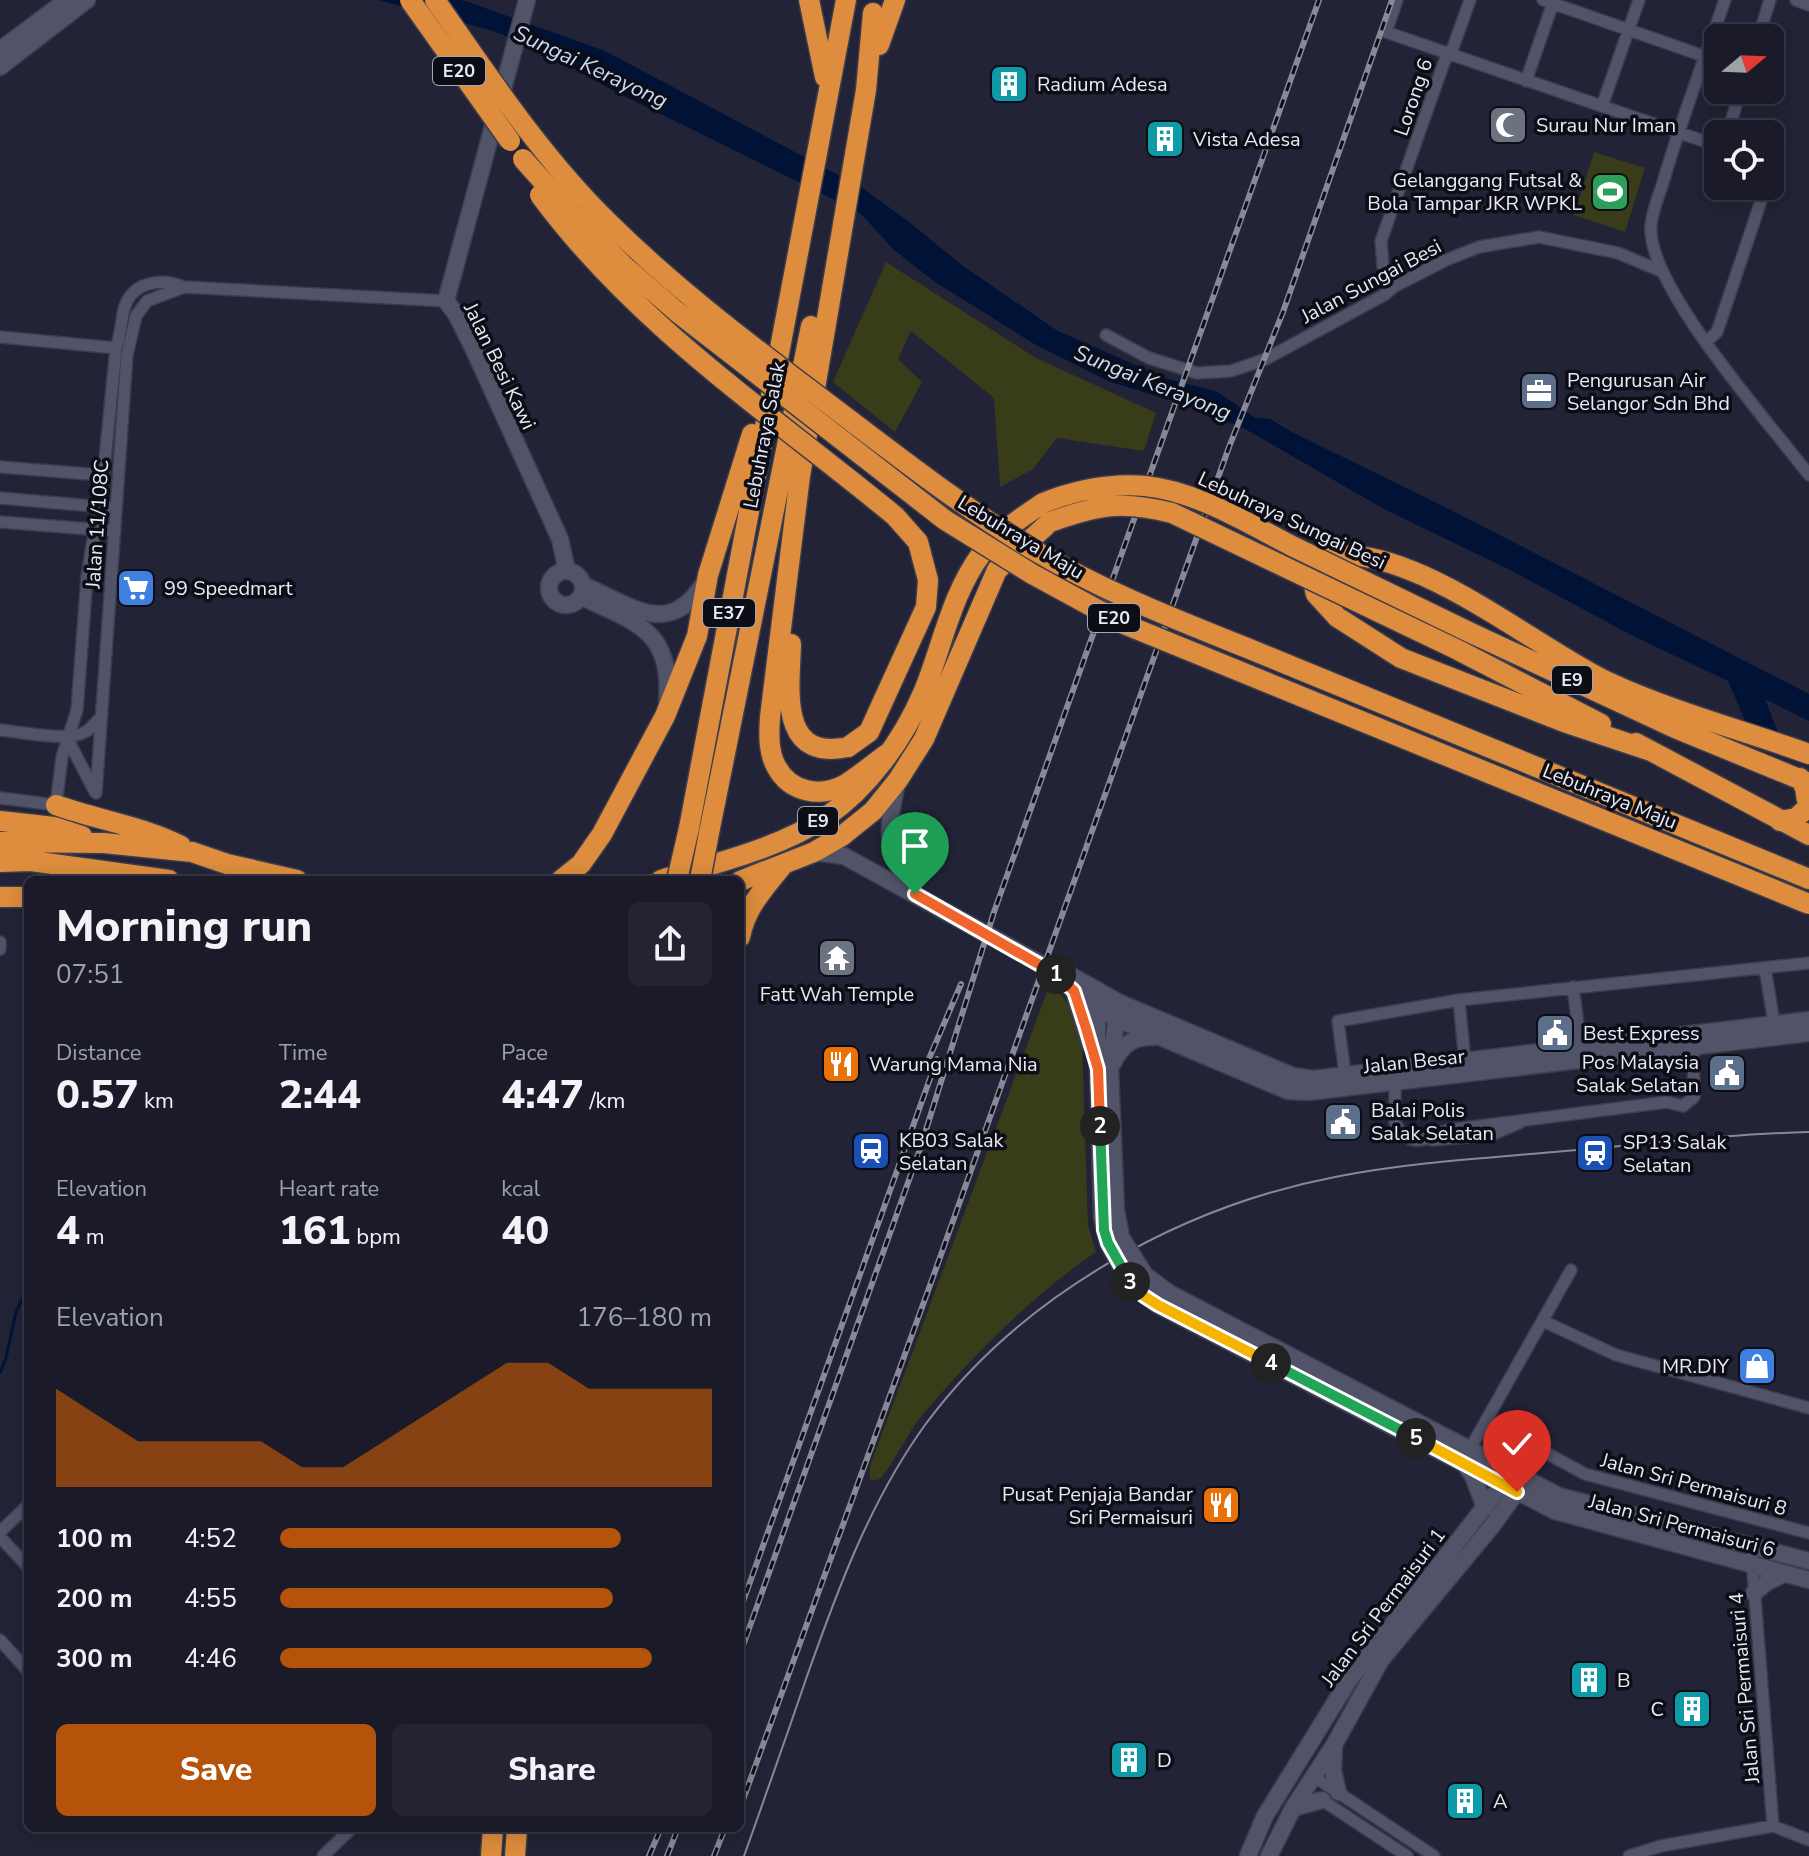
<!DOCTYPE html>
<html lang="en">
<head>
<meta charset="utf-8">
<style>
	:root { --surface:#1a1a29; --page:#232331; --text:#f1f3f6; --muted:#9fa1a8; --line:#383846; --accent:#b45309 }
	body { margin:0; font-family:"Nunito Sans",sans-serif; background:var(--page); color:var(--text); height:100vh; display:flex; flex-direction:column; font-size:30px; white-space:nowrap }
	* { box-sizing:border-box; margin:0 }
	p { font-size:26px; color:var(--muted) }
	.icon { flex:none; width:44px; height:44px; fill:none; stroke:currentColor; stroke-width:2; stroke-linecap:round; stroke-linejoin:round }
	.map { position:relative; flex:1; overflow:hidden }
	.drawer { position:absolute; left:24px; top:876px; width:720px; height:956px; display:flex; flex-direction:column; background:var(--surface); border-radius:12px; box-shadow:0 4px 20px #0003,0 0 0 2px var(--line) }
	.drawer>* { flex:none }
	.needle { width:52px; rotate:71deg }
	.buttons { position:absolute; left:1704px; top:24px; display:grid; gap:16px }
	.buttons a { display:grid; place-items:center; width:80px; height:80px; border-radius:12px; background:var(--surface); box-shadow:0 4px 20px #0003,0 0 0 2px var(--line); font-size:40px }
	.pin { position:absolute; display:grid; place-items:center; width:68px; height:68px; color:#fff; margin:-82px -34px; border-radius:50% 50% 50% 0; rotate:-45deg; box-shadow:0 0 8px #0007 }
	.pin .icon { rotate:45deg }
	.km { position:absolute; width:40px; height:40px; margin:-20px; border-radius:50%; background:#222; color:#fff; font-size:22px; line-height:40px; text-align:center }
	.round { display:grid; place-items:center; flex:none; width:84px; height:84px; border-radius:12px; background:var(--page) }
	.summary { display:flex; align-items:center; justify-content:space-between; height:136px; padding:0 32px }
	h1 { font-size:44px; font-weight:800; line-height:60px }
	.metrics { display:grid; grid-template-columns:repeat(3,1fr); gap:12px; height:136px; padding:8px 32px }
	.metrics div { display:grid; align-content:center }
	.metrics b { font-size:40px; font-weight:800 }
	.metrics small { font-size:22px; font-weight:400 }
	.metrics p { font-size:22px }
	.chart { height:224px; padding:16px 32px }
	.chart p { display:flex; justify-content:space-between }
	.chart svg { width:100%; height:144px; margin-top:8px; fill:var(--accent); opacity:.7 }
	.button { display:flex; gap:16px; margin-top:auto; padding:16px 32px }
	.button a { flex:1; height:92px; border-radius:12px; background:var(--accent); color:#fff; font-size:32px; font-weight:800; line-height:92px; text-align:center }
	.button a+a { background:var(--page); color:var(--text) }
	ul { padding:0 32px; list-style:none; font-size:26px }
	li { display:grid; grid-template-columns:128px 96px 1fr; align-items:center; height:60px }
	li i { height:20px; border-radius:10px; background:var(--accent) }
	.map>svg:first-child { display:block }
</style>
</head>
<body>
<div class="map">
<svg width="1809" height="1856" viewBox="0 0 1809 1856">
	<rect width="100%" height="100%" fill="#222337"/>
	<path fill="#383c18" d="M1594 152 1645 168 1625 232 1574 215Z
		M886 262 1036 358 1156 413 1144 451 1057 438 1033 469 1000 487 994 398 911 331 898 359 922 382 895 432 833 382Z
		M1051 981 1076 1014 1082 1043 1088 1225 1096 1252C1034 1294 973 1355 925 1412 907 1432 898 1458 880 1479L871 1481 869 1473 871 1463Z"/>
	<path fill="#001337" d="M378 0H463L605 51 861 187 908 221 963 266 1058 331 1165 378 1218 392 1255 418 1270 419 1292 432 1445 507 1809 694V721L1765 699 1780 738 1749 730 1728 681 1633 636 1514 572 1384 509 1247 430 1187 405 1110 382 1036 345 935 282 894 250 861 214 853 209 614 91 536 47 490 30Z"/>
	<g fill="none" stroke-linecap="round" stroke-linejoin="round">
		<path stroke="#001337" stroke-width="3" d="M0 1373 6 1358 16 1312 28 1287"/>
		<g stroke="#3b3d4e" stroke-width="14">
			<path id="street" d="M1397 0 1386 32 1718 146
				M1543 0 1718 61
				M1725 0C1704 60 1682 118 1664 179 1660 193 1652 211 1651 226 1646 285 1771 425 1809 475
				M1796 0 1809 5
				M1758 38 1770 0
				M1450 56 1470 0
				M1526 81 1554 0
				M1602 106 1639 0
				M1727 134 1741 90
				M1770 168V175
				M1395 286 1383 266 1381 241 1447 54
				M1106 335 1149 358 1197 373 1231 371 1266 359 1384 295 1395 286 1446 260 1479 247 1539 237 1618 253 1661 271
				M0 337 116 348
				M1706 342 1717 332 1766 186
				M0 467 102 475
				M0 498 116 508
				M0 522 115 531
				M0 730C22 732 66 742 85 732 91 729 94 724 99 719
				M66 736 95 792
				M96 793 127 355 136 316 147 301 184 287
				M0 798 56 805 62 757 77 710 87 577 93 540 98 530 116 348C121 335 121 322 124 309 132 281 161 278 184 287L446 301
				M0 942V949
				M1765 968 1774 1023
				M1573 987 1581 1047
				M1459 1000 1465 1062
				M1345 1074 1338 1021 1459 1000 1809 963
				M1395 1082V1123C1412 1152 1426 1137 1448 1130L1667 1102 1683 1106 1694 1097 1693 1046
				M1432 1140 1491 1135 1519 1123
				M1543 1321 1616 1355 1809 1408
				M1487 1421 1585 1474 1809 1533
				M1470 1449 1571 1270
				M0 1532 28 1505
				M0 1537 28 1567
				M1751 1547 1773 1826
				M0 1640 28 1671
				M1313 1776 1434 1856
				M1319 1798 1407 1856
				M323 1856 352 1828
				M1629 1856 1661 1846 1773 1826 1809 1840"/>
		</g>
		<g stroke="#3b3d4e" stroke-width="19">
			<path id="secondary" d="M527 0 446 301 456 314 474 350 560 539 567 571
				M0 50 67 0
				M0 67 87 0
				M549 588a17 17 0 1 1 34 0a17 17 0 1 1-34 0Z
				M583 585C632 606 670 640 705 581
				M582 597C637 623 673 631 667 702
				M897 783C887 829 884 849 912 889
				M814 852 844 856 1052 970 1070 975 1120 1003 1293 1076 1313 1079 1809 1020
				M1056 974 1074 991 1115 1018 1288 1091 1308 1092 1809 1033
				M1074 991 1090 1044
				M1100 999 1097 1008V1027L1102 1217 1108 1243
				M1118 1008 1110 1068 1116 1210 1121 1237
				M1113 1063C1122 1045 1133 1036 1154 1037
				M1145 1275 1169 1293 1559 1496 1809 1561
				M1132 1285 1158 1305 1555 1511 1809 1580
				M1466 1466 1473 1476 1485 1508
				M1754 1593 1767 1582 1784 1574
				M1334 1746 1333 1771 1338 1792
				M1293 1808 1322 1800
				M1248 1856 1265 1816 1349 1680 1509 1476
				M1269 1856 1293 1808 1334 1745 1381 1660 1492 1526 1523 1483"/>
		</g>
		<g stroke="#3b3d4e" stroke-width="23">
			<path id="highway" d="M809 0 825 77
				M873 13 866 90 800 476 770 717C769 733 768 751 776 766 790 793 821 798 846 784 860 775 873 764 887 754
				M879 45 895 0
				M1469 632 1675 728 1809 783
				M791 644C790 687 777 762 848 747
				M1252 650 1809 879
				M1458 650 1601 724
				M1636 743 1809 835
				M1648 750 1564 722 1401 658 1337 617 1316 594 1311 574 1322 558C1404 536 1534 647 1608 682 1673 712 1742 730 1809 754
				M56 805C97 820 142 826 181 846
				M0 821 54 827 82 836
				M1780 821 1796 818 1808 807 1805 788 1800 778
				M689 828 846 0
				M709 833 811 326
				M0 842 104 843 192 852 227 864 297 880
				M0 862 31 861 169 880
				M561 880 581 864 602 834 665 716 697 636 708 575 752 434
				M661 880C715 863 778 849 826 817 868 788 903 740 923 693 942 648 951 594 982 553 998 533 1022 517 1043 503
				M740 881 814 852 842 836 873 811 898 780 924 739 997 570 1050 522
				M0 897H28
				M740 937C746 907 763 890 782 866
				M491 1856 493 1828
				M515 1856 517 1828"/>
		</g>
		<use href="#street" stroke="#515369" stroke-width="11"/>
		<use href="#secondary" stroke="#515369" stroke-width="16"/>
		<use href="#highway" stroke="#dd8d3d" stroke-width="20"/>
		<path stroke="#878999" stroke-width="2" d="M744 1856C765 1797 786 1738 806 1679 837 1591 870 1501 925 1425 1020 1296 1179 1207 1335 1177 1411 1162 1488 1158 1565 1151 1646 1144 1728 1134 1809 1132"/>
		<g stroke="#878999" stroke-width="6">
			<path id="rail" d="M925 1068 961 984
				M740 1610 937 1059
				M740 1654 920 1149 994 912 1319 0
				M740 1808 933 1277 1229 447 1283 312 1392 0
				M649 1856 661 1828
				M667 1856 678 1828
				M714 1856 725 1828"/>
		</g>
		<use href="#rail" stroke="#0d0d16" stroke-width="3" stroke-dasharray="9" stroke-linecap="butt"/>
		<g stroke="#3b3d4e" stroke-width="19" stroke-linecap="butt">
			<path id="secondary-bridge" d="M1121 1237 1145 1275
				M1108 1243 1132 1285"/>
		</g>
		<g stroke="#3b3d4e" stroke-width="23" stroke-linecap="butt">
			<path id="highway-bridge" d="M410 0 510 141
				M435 0C489 77 542 158 610 224 678 291 754 348 830 405 896 455 961 506 1032 549 1102 591 1177 620 1252 650
				M523 159 572 214 623 265 676 311 945 520 1032 574 1124 624 1809 904
				M540 195C636 325 772 415 895 516L918 542 928 580 926 607 869 732 848 747
				M1043 503C1076 490 1109 483 1145 486 1196 491 1247 523 1292 546 1351 575 1410 603 1469 632
				M1050 522C1098 505 1121 500 1172 513L1458 650
				M677 880 689 828
				M700 880 709 833"/>
		</g>
		<use href="#secondary-bridge" stroke="#515369" stroke-width="16"/>
		<use href="#highway-bridge" stroke="#dd8d3d" stroke-width="20"/>
	</g>
	<g fill="none" stroke-linecap="round" stroke-linejoin="round">
		<g stroke="#fff" stroke-width="16">
			<path id="split-1" d="M915 894 1056 974"/>
		</g>
		<g stroke="#fff" stroke-width="16">
			<path id="split-2" d="M1056 974 1074 991 1086 1028 1098 1069 1100 1126"/>
		</g>
		<g stroke="#fff" stroke-width="16">
			<path id="split-3" d="M1100 1126 1104 1230 1108 1243 1130 1282"/>
		</g>
		<g stroke="#fff" stroke-width="16">
			<path id="split-4" d="M1130 1282 1144 1296 1158 1305 1271 1363"/>
		</g>
		<g stroke="#fff" stroke-width="16">
			<path id="split-5" d="M1271 1363 1416 1438"/>
		</g>
		<g stroke="#fff" stroke-width="16">
			<path id="split-6" d="M1416 1438 1517 1492"/>
		</g>
		<use href="#split-1" stroke="#f0652b" stroke-width="10"/>
		<use href="#split-2" stroke="#f0652b" stroke-width="10"/>
		<use href="#split-3" stroke="#22a559" stroke-width="10"/>
		<use href="#split-4" stroke="#f5b400" stroke-width="10"/>
		<use href="#split-5" stroke="#22a559" stroke-width="10"/>
		<use href="#split-6" stroke="#f5b400" stroke-width="10"/>
	</g>
	<defs>
		<g id="building-square" transform="scale(2)"><rect x="-9" y="-9" width="18" height="18" rx="4" fill="#0f9aa8" stroke="#0d0d16"/><path d="M-4-6H4V6H1V3H-1V6H-4ZM-2.5-4.3h1.7v1.8h-1.7ZM.8-4.3h1.7v1.8H.8ZM-2.5-1h1.7V.8h-1.7ZM.8-1h1.7V.8H.8Z" fill="#fff"/></g>
		<g id="mosque-square" transform="scale(2)"><rect x="-9" y="-9" width="18" height="18" rx="4" fill="#6b7280" stroke="#0d0d16"/><path d="M3.5-4.9A6 6 0 1 0 3.5 4.9A5 5 0 1 1 3.5-4.9Z" fill="#fff"/></g>
		<g id="stadium-square" transform="scale(2)"><rect x="-9" y="-9" width="18" height="18" rx="4" fill="#2e9e5b" stroke="#0d0d16"/><path d="M0-5a6.5 5 0 1 0 0 10a6.5 5 0 1 0 0-10ZM-3.5-1.8h7v3.6h-7Z" fill="#fff"/></g>
		<g id="office-square" transform="scale(2)"><rect x="-9" y="-9" width="18" height="18" rx="4" fill="#5c6f8a" stroke="#0d0d16"/><path d="M-6-3h4V-5.5h4V-3h4V5H-6ZM-1-4.5V-3h2v-1.5ZM-6 0V1H6V0Z" fill="#fff"/></g>
		<g id="supermarket-square" transform="scale(2)"><rect x="-9" y="-9" width="18" height="18" rx="4" fill="#3f7fe0" stroke="#0d0d16"/><path d="M-6-5.5h2.5l.6 2H6L4.5 2H-2.5L-4.4-4H-6ZM-1.5 3.2a1.3 1.3 0 1 0 .1 0ZM3 3.2a1.3 1.3 0 1 0 .1 0Z" fill="#fff"/></g>
		<g id="temple-square" transform="scale(2)"><rect x="-9" y="-9" width="18" height="18" rx="4" fill="#6b7280" stroke="#0d0d16"/><path d="M0-6L5-2H3V0L6.5 2.5H4V6H1.5V3h-3V6H-4V2.5H-6.5L-3 0V-2H-5Z" fill="#fff"/></g>
		<g id="civic-square" transform="scale(2)"><rect x="-9" y="-9" width="18" height="18" rx="4" fill="#5c6f8a" stroke="#0d0d16"/><path d="M-.6-6.5H3V-4.5H.6V-3L4-1V1h2V6H-6V1h2V-1L-.6-3ZM-1.2 2.5V6h2.4V2.5Z" fill="#fff"/></g>
		<g id="restaurant-square" transform="scale(2)"><rect x="-9" y="-9" width="18" height="18" rx="4" fill="#e8710a" stroke="#0d0d16"/><path d="M-5-6h1v4h1v-4h1v4h1v-4h1v5L-1.5 .5V6h-2V.5L-5-1ZM5-6V6H3V1.5H1.5Q1.5-4 5-6Z" fill="#fff"/></g>
		<g id="station-square" transform="scale(2)"><rect x="-9" y="-9" width="18" height="18" rx="4" fill="#1a4fb4" stroke="#0d0d16"/><path d="M-3-6H3Q5-6 5-4V2Q5 4 3 4L4.5 6H3L1.5 4h-3L-3 6H-4.5L-3 4Q-5 4-5 2V-4Q-5-6-3-6ZM-3.5-4v3h7v-3ZM-3.5 1v1.5H-2V1ZM2 1v1.5H3.5V1Z" fill="#fff"/></g>
		<g id="shop-square" transform="scale(2)"><rect x="-9" y="-9" width="18" height="18" rx="4" fill="#3f7fe0" stroke="#0d0d16"/><path d="M-5-2.5h2.3a2.7 3.5 0 0 1 5.4 0H5L5.5 6h-11ZM-1.5-2.5h3a1.5 2.3 0 0 0-3 0Z" fill="#fff"/></g>
	</defs>
	<g fill-rule="evenodd">
		<use href="#building-square" x="1009" y="84"/>
		<use href="#mosque-square" x="1508" y="125"/>
		<use href="#building-square" x="1165" y="139"/>
		<use href="#stadium-square" x="1610" y="192"/>
		<use href="#office-square" x="1539" y="391"/>
		<use href="#supermarket-square" x="136" y="588"/>
		<use href="#temple-square" x="837" y="958"/>
		<use href="#civic-square" x="1555" y="1033"/>
		<use href="#restaurant-square" x="841" y="1064"/>
		<use href="#civic-square" x="1727" y="1073"/>
		<use href="#civic-square" x="1343" y="1122"/>
		<use href="#station-square" x="871" y="1151"/>
		<use href="#station-square" x="1595" y="1153"/>
		<use href="#shop-square" x="1757" y="1366"/>
		<use href="#restaurant-square" x="1221" y="1505"/>
		<use href="#building-square" x="1589" y="1680"/>
		<use href="#building-square" x="1692" y="1709"/>
		<use href="#building-square" x="1129" y="1760"/>
		<use href="#building-square" x="1465" y="1801"/>
	</g>
	<g text-anchor="middle" stroke-width="7" stroke-linejoin="round" paint-order="stroke">
		<g fill="#0d0d16" stroke="#a6a7b3" stroke-width="2">
			<rect x="433" y="57" width="52" height="28" rx="6"/>
			<rect x="703" y="599" width="52" height="28" rx="6"/>
			<rect x="1088" y="604" width="52" height="28" rx="6"/>
			<rect x="1552" y="666" width="40" height="28" rx="6"/>
			<rect x="798" y="807" width="40" height="28" rx="6"/>
		</g>
		<g font-size="18" font-weight="bold" fill="#e7e9f6">
			<text x="459" y="77">E20</text>
			<text x="729" y="619">E37</text>
			<text x="1114" y="624">E20</text>
			<text x="1572" y="686">E9</text>
			<text x="818" y="827">E9</text>
		</g>
		<g font-size="20" fill="#e7e9f6" stroke="#0d0d16" text-anchor="start">
			<text x="1037" y="91">Radium Adesa</text>
			<text x="1536" y="132">Surau Nur Iman</text>
			<text x="1193" y="146">Vista Adesa</text>
			<text x="1582" y="187" text-anchor="end">Gelanggang Futsal &amp;<tspan x="1582" dy="23">Bola Tampar JKR WPKL</tspan></text>
			<text x="1567" y="387">Pengurusan Air<tspan x="1567" dy="23">Selangor Sdn Bhd</tspan></text>
			<text x="164" y="595">99 Speedmart</text>
			<text x="837" y="1001" text-anchor="middle">Fatt Wah Temple</text>
			<text x="1583" y="1040">Best Express</text>
			<text x="1699" y="1069" text-anchor="end">Pos Malaysia<tspan x="1699" dy="23">Salak Selatan</tspan></text>
			<text x="869" y="1071">Warung Mama Nia</text>
			<text x="1371" y="1117">Balai Polis<tspan x="1371" dy="23">Salak Selatan</tspan></text>
			<text x="899" y="1147">KB03 Salak<tspan x="899" dy="23">Selatan</tspan></text>
			<text x="1623" y="1149">SP13 Salak<tspan x="1623" dy="23">Selatan</tspan></text>
			<text x="1729" y="1373" text-anchor="end">MR.DIY</text>
			<text x="1193" y="1501" text-anchor="end">Pusat Penjaja Bandar<tspan x="1193" dy="23">Sri Permaisuri</tspan></text>
			<text x="1617" y="1687">B</text>
			<text x="1664" y="1716" text-anchor="end">C</text>
			<text x="1157" y="1767">D</text>
			<text x="1493" y="1808">A</text>
		</g>
		<g font-size="20" fill="#e7e9f6" stroke="#0d0d16">
			<text transform="translate(1413 97) rotate(-71)" y="7">Lorong 6</text>
			<text transform="translate(1371 281) rotate(-28)" y="7">Jalan Sungai Besi</text>
			<text transform="translate(500 366) rotate(64)" y="7">Jalan Besi Kawi</text>
			<text transform="translate(764 435) rotate(-79)" y="7">Lebuhraya Salak</text>
			<text transform="translate(1292 520) rotate(25)" y="7">Lebuhraya Sungai Besi</text>
			<text transform="translate(97 524) rotate(-86)" y="7">Jalan 11/108C</text>
			<text transform="translate(1021 537) rotate(31)" y="7">Lebuhraya Maju</text>
			<text transform="translate(1610 796) rotate(22)" y="7">Lebuhraya Maju</text>
			<text transform="translate(1414 1061) rotate(-6)" y="7">Jalan Besar</text>
			<text transform="translate(1694 1484) rotate(15)" y="7">Jalan Sri Permaisuri 8</text>
			<text transform="translate(1682 1525) rotate(15)" y="7">Jalan Sri Permaisuri 6</text>
			<text transform="translate(1383 1607) rotate(-53)" y="7">Jalan Sri Permaisuri 1</text>
			<text transform="translate(1744 1688) rotate(-95)" y="7">Jalan Sri Permaisuri 4</text>
		</g>
		<g font-size="22" font-style="italic" fill="#c7daf5" stroke="#0d0d16">
			<text transform="translate(591 66) rotate(25)" y="8">Sungai Kerayong</text>
			<text transform="translate(1153 382) rotate(22)" y="8">Sungai Kerayong</text>
		</g>
	</g>
</svg>
<div class="buttons">
<a><svg class="needle" viewBox="-14 -14 28 28"><path d="M0-13l5 13h-10z" fill="#e53935"/><path d="M0 13l5-13h-10z" fill="#9fa1a8"/></svg></a>
<a><svg class="icon" aria-label="locate" viewBox="0 0 24 24"><circle cx="12" cy="12" r="6"/><path d="M12 2v4M12 18v4M2 12h4M18 12h4"/></svg></a>
</div>
<div class="pin" style="left:915px;top:894px;background:#1e9e55"><svg class="icon" aria-label="arrive" viewBox="0 0 24 24"><path d="M6 21V4h12l-3 4 3 4H6"/></svg></div>
<div class="pin" style="left:1517px;top:1492px;background:#d93025"><svg class="icon" aria-label="check" viewBox="0 0 24 24"><path d="M5 12l5 5 9-10"/></svg></div>
<b class="km" style="left:1056px;top:974px">1</b>
<b class="km" style="left:1100px;top:1126px">2</b>
<b class="km" style="left:1130px;top:1282px">3</b>
<b class="km" style="left:1271px;top:1363px">4</b>
<b class="km" style="left:1416px;top:1438px">5</b>
<section class="drawer">
<div class="summary"><div><h1>Morning run</h1><p>07:51</p></div><a class="round"><svg class="icon" aria-label="share" viewBox="0 0 24 24"><path d="M12 15V3M7 8l5-5 5 5M5 13v7h14v-7"/></svg></a></div>
<div class="metrics">
<div><p>Distance</p><b>0.57<small> km</small></b></div>
<div><p>Time</p><b>2:44</b></div>
<div><p>Pace</p><b>4:47<small> /km</small></b></div>
</div>
<div class="metrics">
<div><p>Elevation</p><b>4<small> m</small></b></div>
<div><p>Heart rate</p><b>161<small> bpm</small></b></div>
<div><p>kcal</p><b>40</b></div>
</div>
<div class="chart"><p><span>Elevation</span>176–180 m</p>
<svg viewBox="0 0 160 44" preserveAspectRatio="none"><path d="M0 44V14L10 22L20 30L30 30L40 30L50 30L60 38L70 38L80 30L90 22L100 14L110 6L120 6L130 14L140 14L150 14L160 14V44z"/></svg>
</div>
<ul>
<li><b>100 m</b>4:52<i style="width:79%"></i></li>
<li><b>200 m</b>4:55<i style="width:77%"></i></li>
<li><b>300 m</b>4:46<i style="width:86%"></i></li>
</ul>
<div class="button"><a>Save</a><a>Share</a></div>
</section>
</div>
</body>
</html>
